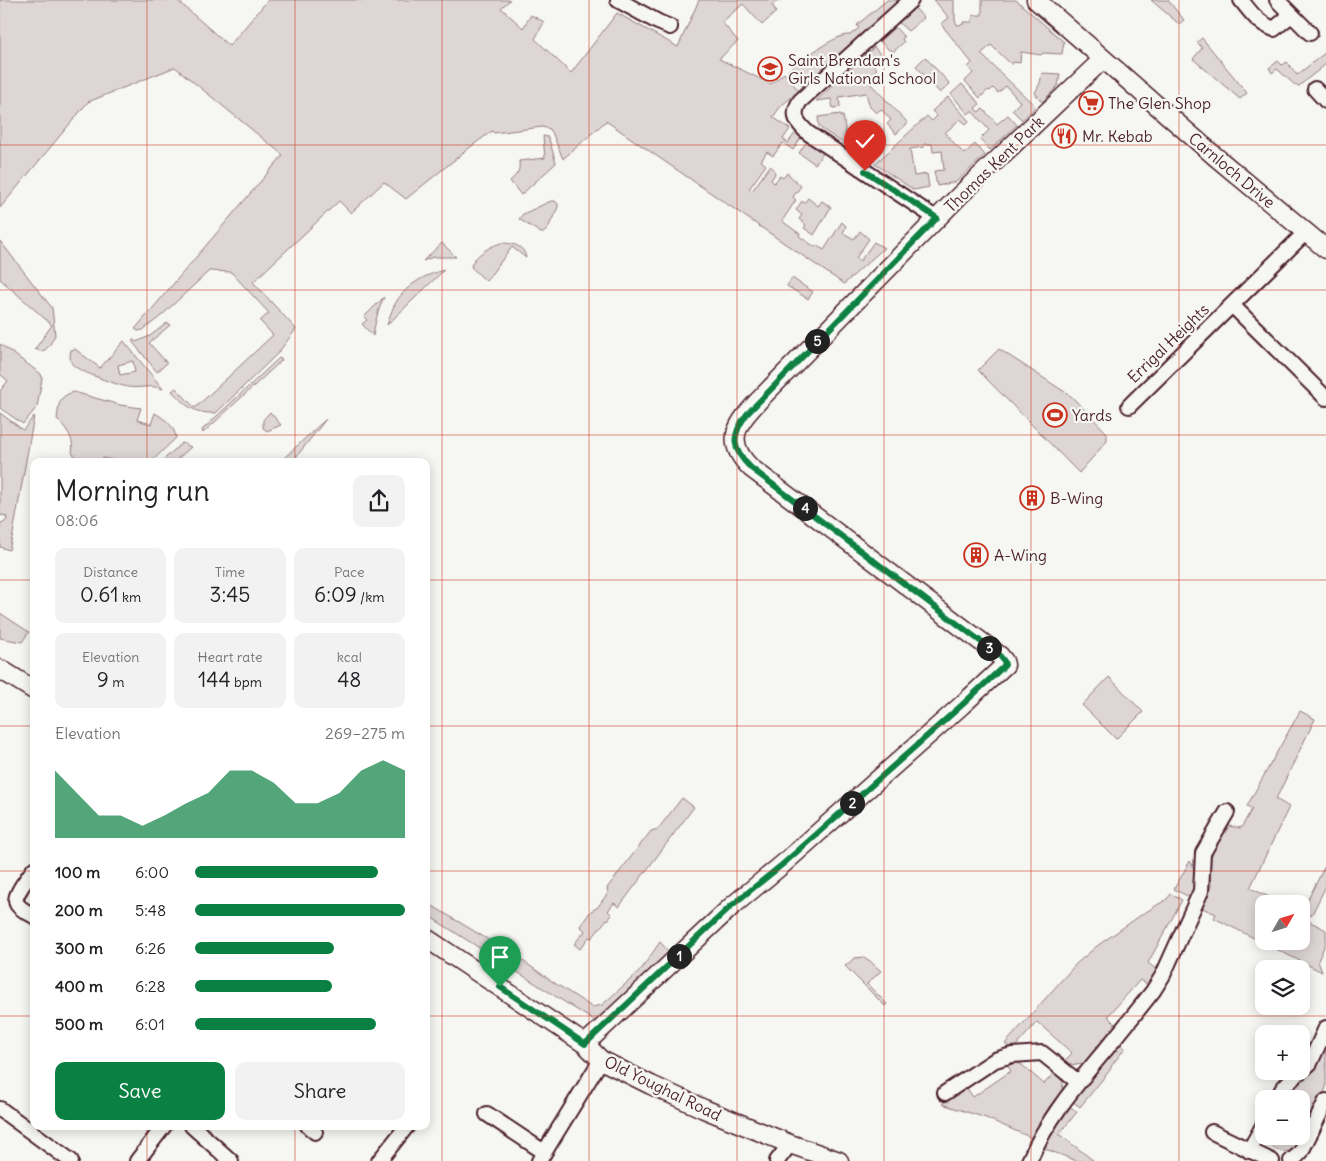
<!DOCTYPE html>
<html lang="en">
<head>
<meta charset="utf-8">
<style>
	:root { --surface:#fff; --page:#f2f2f2; --text:#202124; --muted:#757577; --accent:#0b8043 }
	body { margin:0; font-family:Delius,sans-serif; background:var(--page); color:var(--text); height:100vh; display:flex; flex-direction:column; font-size:19px; white-space:nowrap }
	* { box-sizing:border-box; margin:0 }
	p { font-size:16px; color:var(--muted) }
	.icon { flex:none; width:28px; height:28px; fill:none; stroke:currentColor; stroke-width:2; stroke-linecap:round; stroke-linejoin:round }
	.map { position:relative; flex:1; overflow:hidden }
	.drawer { position:absolute; left:30px; top:458px; width:400px; height:672px; display:flex; flex-direction:column; background:var(--surface); border-radius:10px; box-shadow:0 2px 12px #0003 }
	.drawer>* { flex:none }
	.needle { width:32px; rotate:51deg }
	.buttons { position:absolute; left:1255px; top:895px; display:grid; gap:10px }
	.buttons a { display:grid; place-items:center; width:55px; height:55px; border-radius:10px; background:var(--surface); box-shadow:0 2px 12px #0003; font-size:25px }
	.pin { position:absolute; display:grid; place-items:center; width:42px; height:42px; color:#fff; margin:-51px -21px; border-radius:50% 50% 50% 0; rotate:-45deg; box-shadow:0 0 5px #0007 }
	.pin .icon { rotate:45deg }
	.km { position:absolute; width:25px; height:25px; margin:-12px; border-radius:50%; background:#222; color:#fff; font-size:14px; line-height:25px; text-align:center }
	.round { display:grid; place-items:center; flex:none; width:52px; height:52px; border-radius:10px; background:var(--page) }
	.overview { display:flex; align-items:center; justify-content:space-between; height:85px; padding:0 25px }
	h1 { font-size:28px; font-weight:600; line-height:38px }
	.stats { display:grid; grid-template-columns:repeat(3,1fr); gap:8px; height:85px; padding:5px 25px }
	.stats div { display:grid; align-content:center; border-radius:10px; background:var(--page); text-align:center }
	.stats b { font-size:21px; font-weight:600 }
	.stats small { font-size:14px; font-weight:400 }
	.stats p { font-size:14px }
	.chart { height:140px; padding:10px 25px }
	.chart p { display:flex; justify-content:space-between }
	.chart svg { width:100%; height:90px; margin-top:5px; fill:var(--accent); opacity:.7 }
	.cta { display:flex; gap:10px; margin-top:auto; padding:10px 25px }
	.cta a { flex:1; height:58px; border-radius:10px; background:var(--accent); color:#fff; font-size:20px; font-weight:600; line-height:58px; text-align:center }
	.cta a+a { background:var(--page); color:var(--text) }
	ul { padding:0 25px; list-style:none; font-size:16px }
	li { display:grid; grid-template-columns:80px 60px 1fr; align-items:center; height:38px }
	li i { height:12px; border-radius:6px; background:var(--accent) }
	.map>svg:first-child { display:block }
</style>
</head>
<body>
<div class="map">
<svg width="1326" height="1161" viewBox="0 0 1326 1161">
	<rect width="100%" height="100%" fill="#f6f6f2"/>
	<filter id="ink" filterUnits="userSpaceOnUse"><feTurbulence type="fractalNoise" baseFrequency=".02" numOctaves="2"/><feDisplacementMap in="SourceGraphic" scale="10" xChannelSelector="R" yChannelSelector="G"/><feConvolveMatrix kernelMatrix="1 2 1 2 8 2 1 2 1" color-interpolation-filters="sRGB"/></filter>
	<g filter="url(#ink)">
		<path fill="#ddd6d5" stroke="#947a80" fill-rule="evenodd" d="M0 0H177L229 46 268 0H510L501 8 523 28 531 15 544 22 535 39 571 73 617 13 678 47 699 0H781L772 4 776 12 762 25 743 4 722 22 738 41 719 59 771 84 784 73 799 91 781 106 773 117 790 129 783 139 788 143 796 132 802 136 793 150 783 143 773 156 767 152 761 161 766 165 749 189 752 191 770 166 774 169 775 174 771 180 774 183 780 176 783 178 787 173 801 186 793 197 796 200 782 221 800 234 799 236 815 247 816 245 824 250 842 222 846 226 843 233 854 239 860 231 869 239 856 258 860 261 874 242 884 248 844 284 661 159 606 121 563 159 552 132 550 129 542 127 494 133 492 131 473 145 406 199 384 182 351 213 339 201 253 282 296 329 278 353 216 413C194 414 186 406 172 391L176 388 195 408 273 335 260 321 269 313 231 272 209 271 161 316 143 330 138 331 135 329 283 155 175 67 88 102 0 208Z
			M887 0H899L803 87 788 70C800 61 837 33 850 35L859 28 857 25Z
			M934 0H954V14H955V20L957 25 964 24 963 22H972L973 15H982V0H1016L1064 42 1062 54 1043 53 1041 55 1021 52 1020 63 1013 62 1012 65 991 45 981 54 1036 107 1022 120 1012 110 1020 102 1006 86 998 93 993 88 990 91 988 90 980 98 965 81 973 73 968 67 972 63 941 24 949 18Z
			M1151 0H1168L1184 20 1179 24Z
			M915 8 924 18 908 31 899 23Z
			M895 27 904 37 902 39 904 42 893 52 891 50H889L880 41Z
			M1202 38 1247 93 1240 99 1193 59 1202 48 1197 42Z
			M874 47 883 57 874 65 877 69 866 79 908 123 896 134 887 124 891 120 881 109 876 113 870 107 866 93 839 97 840 107 833 108 831 99 816 101Z
			M1326 52V64L1299 86 1295 85 1277 69 1272 73 1269 68 1278 61 1282 65 1287 62 1297 75Z
			M925 57 950 84 940 93 916 66Z
			M1042 73 1060 74 1058 86 1042 102 1035 93 1040 83Z
			M962 84 980 104 975 108 978 112 983 109 997 124 1008 115 1017 125 990 150 980 139 989 130 972 111 968 114 951 94Z
			M948 97 969 121 966 124 960 119 945 133 964 154 975 144 985 155 956 182 937 186 934 171 944 170 942 151 933 152 932 144H924V147L910 149 914 176 927 174 929 187 914 190 875 164 927 116 932 121 937 116 932 111Z
			M841 114V117L843 116 846 135 859 150 856 152 819 127 818 117Z
			M863 123 860 132 867 141 862 146 856 139 853 124Z
			M543 136 548 137 549 139 556 163 521 195 510 181C518 173 520 172 519 161L545 158Z
			M808 140 825 151 815 164 799 153Z
			M808 198 818 206 822 201 831 207 814 235 804 228 806 225 799 219 802 215 796 210 802 201 804 203Z
			M551 201H555L558 204V207L547 230 543 233H541L519 219 523 214Z
			M0 241 52 308 55 335 49 346 45 350 40 351 35 349 52 325 0 279Z
			M442 243 456 257H433L423 261Z
			M501 243C512 243 524 245 526 258L512 247 486 281 471 267C473 256 490 246 501 243Z
			M444 270 387 325C389 319 391 312 394 306 404 286 424 275 444 270Z
			M792 278 813 292 808 299 787 286Z
			M384 297C378 310 375 322 373 336L362 324 367 320 364 317Z
			M167 323 170 325 149 343 167 363 157 372 132 341 133 339 136 342 150 336Z
			M124 341 127 345 163 389C151 384 140 389 128 387 117 385 80 372 73 365 69 361 70 355 71 350L75 349 100 368ZM133 361 135 372 120 375 118 365Z
			M0 344 41 374 42 378 37 407 23 424 0 408V391L8 381 0 374Z
			M999 349 1071 396 1107 433V441L1079 473 978 370Z
			M279 358 282 360 203 433 202 430Z
			M74 392 120 405 141 408 137 420 151 424 155 413C166 420 174 425 176 438L152 461H118L103 458 102 461C90 461 80 462 72 453 75 439 66 428 57 419 59 404 58 396 74 392Z
			M270 412 281 425 267 431 263 428V420Z
			M0 413 23 430 34 416 13 534 9 550 0 547V523L5 522 7 519 6 516 2 515 0 516Z
			M326 419 293 461H288L284 458Z
			M182 443 191 447 175 461H162Z
			M0 613 29 632 22 642 0 638Z
			M1109 677 1143 712 1116 739 1082 705Z
			M1300 711 1315 719 1276 799 1289 807 1250 888 1284 904H1264V941H1301V917L1326 930V942L1318 961 1322 972 1214 918 1216 914 1202 908 1211 886 1209 862 1211 854 1224 830 1229 826 1241 828 1252 809 1247 806Z
			M682 798 694 807 619 907 614 903 608 911 612 915 608 920 607 919 592 938 589 937 580 949 574 944 585 931 580 926 591 911 597 908 608 893 607 888 651 831 658 829Z
			M1190 861C1198 872 1194 885 1191 898L1174 889Z
			M1326 864V886L1311 916 1302 911Z
			M1171 894 1182 900 1148 963 1158 971 1149 986 1140 980 1109 1015V1018L1117 1026C1109 1035 1094 1058 1084 1063 1078 1066 1070 1065 1065 1061L1072 1053 1037 1022 1016 1046 1011 1048 1005 1044 1076 964 1097 946 1141 915 1167 899Z
			M426 902 517 957 556 984 592 1007 602 1005 640 971 660 942 670 953 596 1022 426 914Z
			M864 957 870 961 881 971 867 984 887 1004 885 1006 845 966 855 958Z
			M1326 1042V1088L1305 1132 1298 1144 1291 1151 1283 1152 1274 1148 1268 1144 1266 1136H1301V1099H1282C1290 1084 1301 1083 1311 1071 1318 1063 1322 1052 1326 1042Z
			M1119 1043 1125 1048 1112 1065 1110 1070 1080 1107 1072 1101Z
			M1013 1063H1018L1022 1065 1044 1084 1054 1073 1063 1082 1062 1092 1049 1107 1032 1138 986 1118 942 1104 966 1087 973 1097 1011 1071 1008 1066Z
			M1068 1105 1077 1112 1059 1134 1094 1161H1077L1043 1148 1052 1128Z"/>
		<g fill="none" stroke-linecap="round" stroke-linejoin="round">
			<g stroke="#4a1f2b" stroke-width="18">
				<path id="minor" d="M618 0 658 22 670 27
					M911 0 800 101C791 115 797 123 808 133L937 219
					M1241 0C1251 13 1258 23 1274 29L1291 15
					M1277 0 1310 33
					M1315 89 1326 101
					M1232 305 1326 398
					M1129 406 1306 232
					M34 869C29 877 12 896 17 904 21 910 29 913 34 916
					M1301 1071 1310 1063 1326 1028
					M945 1093 995 1060 1012 1055 1042 1053 1078 1082
					M1277 1099 1283 1088 1300 1071
					M0 1109 71 1161
					M487 1114 544 1152
					M192 1126 231 1161
					M308 1126 315 1132
					M1212 1132 1272 1161
					M1249 1151 1264 1124
					M137 1161 164 1126
					M379 1161 407 1126
					M539 1161 601 1060
					M777 1161 790 1144
					M1029 1161C1048 1117 1077 1084 1107 1048 1123 1029 1138 1010 1153 991L1163 975 1201 891 1203 853 1227 812
					M1291 1161 1297 1156 1301 1152 1326 1101"/>
			</g>
			<g stroke="#4a1f2b" stroke-width="21">
				<path id="tertiary" d="M1036 0 1217 158 1326 249
					M0 669 34 690
					M426 938 585 1044 601 1060 651 1085 704 1109 790 1144 839 1161
					M585 1044 731 907 783 864 962 705 1005 665 1004 661 1000 656 751 468C721 439 740 421 762 397L960 195 1103 59"/>
			</g>
			<use href="#minor" stroke="#f6f6f2" stroke-width="14"/>
			<use href="#tertiary" stroke="#f6f6f2" stroke-width="18"/>
		</g>
	</g>
	<g fill="none" stroke-linecap="round" stroke-linejoin="round" filter="url(#ink)">
		<g stroke="#fff" stroke-width="10">
			<path id="route" d="M500 987 585 1044 731 906 783 864 962 705 1005 665 1004 661 1000 656 751 468C731 449 731 435 747 414L937 218 865 171"/>
		</g>
		<use href="#route" stroke="#0b8043" stroke-width="6"/>
	</g>
	<path fill="none" stroke="#c8321e" stroke-width="1" stroke-opacity="0.55" d="M147 0V461M295 0V461M442 0V1161M589 0V1161M737 0V1161M884 0V1161M1031 0V1161M1179 0V1161M0 145H1326M0 290H1326M0 435H1326M0 580H34M426 580H1326M0 726H34M426 726H1326M0 871H34M426 871H1326M0 1016H34M426 1016H1326M147 1126V1161M295 1126V1161"/>
	<defs>
		<g id="school-ring" transform="scale(1.25)"><circle r="9.5" fill="#f6f6f2" stroke="#c8321e" stroke-width="1.5"/><path d="M0-5L7-2L0 1L-7-2ZM-4 1L0 2.5L4 1V4Q0 6-4 4Z" fill="#c8321e"/></g>
		<g id="supermarket-ring" transform="scale(1.25)"><circle r="9.5" fill="#f6f6f2" stroke="#c8321e" stroke-width="1.5"/><path d="M-6-5.5h2.5l.6 2H6L4.5 2H-2.5L-4.4-4H-6ZM-1.5 3.2a1.3 1.3 0 1 0 .1 0ZM3 3.2a1.3 1.3 0 1 0 .1 0Z" fill="#c8321e"/></g>
		<g id="restaurant-ring" transform="scale(1.25)"><circle r="9.5" fill="#f6f6f2" stroke="#c8321e" stroke-width="1.5"/><path d="M-5-6h1v4h1v-4h1v4h1v-4h1v5L-1.5 .5V6h-2V.5L-5-1ZM5-6V6H3V1.5H1.5Q1.5-4 5-6Z" fill="#c8321e"/></g>
		<g id="stadium-ring" transform="scale(1.25)"><circle r="9.5" fill="#f6f6f2" stroke="#c8321e" stroke-width="1.5"/><path d="M0-5a6.5 5 0 1 0 0 10a6.5 5 0 1 0 0-10ZM-3.5-1.8h7v3.6h-7Z" fill="#c8321e"/></g>
		<g id="building-ring" transform="scale(1.25)"><circle r="9.5" fill="#f6f6f2" stroke="#c8321e" stroke-width="1.5"/><path d="M-4-6H4V6H1V3H-1V6H-4ZM-2.5-4.3h1.7v1.8h-1.7ZM.8-4.3h1.7v1.8H.8ZM-2.5-1h1.7V.8h-1.7ZM.8-1h1.7V.8H.8Z" fill="#c8321e"/></g>
	</defs>
	<g fill-rule="evenodd">
		<use href="#school-ring" x="770" y="69"/>
		<use href="#supermarket-ring" x="1091" y="103"/>
		<use href="#restaurant-ring" x="1064" y="136"/>
		<use href="#stadium-ring" x="1055" y="415"/>
		<use href="#building-ring" x="1032" y="498"/>
		<use href="#building-ring" x="976" y="555"/>
	</g>
	<g text-anchor="middle" stroke-width="4.5" stroke-linejoin="round" paint-order="stroke">
		<g font-size="16" fill="#4a1f2b" stroke="#f6f6f2" text-anchor="start">
			<text x="788" y="66">Saint Brendan's<tspan x="788" dy="18">Girls National School</tspan></text>
			<text x="1108" y="109">The Glen Shop</text>
			<text x="1082" y="142">Mr. Kebab</text>
			<text x="1072" y="421">Yards</text>
			<text x="1050" y="504">B-Wing</text>
			<text x="994" y="561">A-Wing</text>
		</g>
		<g font-size="16" fill="#4a1f2b" stroke="#f6f6f2">
			<text transform="translate(994 164) rotate(-44)" y="6">Thomas Kent Park</text>
			<text transform="translate(1232 170) rotate(40)" y="6">Carnloch Drive</text>
			<text transform="translate(1168 343) rotate(-44)" y="6">Errigal Heights</text>
			<text transform="translate(663 1088) rotate(26)" y="6">Old Youghal Road</text>
		</g>
	</g>
</svg>
<div class="buttons">
<a><svg class="needle" viewBox="-14 -14 28 28"><path d="M0-13l5 13h-10z" fill="#e53935"/><path d="M0 13l5-13h-10z" fill="#757577"/></svg></a>
<a><svg class="icon" aria-label="layers" viewBox="0 0 24 24"><path d="M12 4l9 5-9 5-9-5zM3 14l9 5 9-5"/></svg></a>
<a>+</a>
<a>−</a>
</div>
<div class="pin" style="left:500px;top:987px;background:#1e9e55"><svg class="icon" aria-label="arrive" viewBox="0 0 24 24"><path d="M6 21V4h12l-3 4 3 4H6"/></svg></div>
<div class="pin" style="left:865px;top:171px;background:#d93025"><svg class="icon" aria-label="check" viewBox="0 0 24 24"><path d="M5 12l5 5 9-10"/></svg></div>
<b class="km" style="left:679px;top:956px">1</b>
<b class="km" style="left:852px;top:803px">2</b>
<b class="km" style="left:989px;top:648px">3</b>
<b class="km" style="left:805px;top:508px">4</b>
<b class="km" style="left:817px;top:341px">5</b>
<section class="drawer">
<div class="overview"><div><h1>Morning run</h1><p>08:06</p></div><a class="round"><svg class="icon" aria-label="share" viewBox="0 0 24 24"><path d="M12 15V3M7 8l5-5 5 5M5 13v7h14v-7"/></svg></a></div>
<div class="stats">
<div><p>Distance</p><b>0.61<small> km</small></b></div>
<div><p>Time</p><b>3:45</b></div>
<div><p>Pace</p><b>6:09<small> /km</small></b></div>
</div>
<div class="stats">
<div><p>Elevation</p><b>9<small> m</small></b></div>
<div><p>Heart rate</p><b>144<small> bpm</small></b></div>
<div><p>kcal</p><b>48</b></div>
</div>
<div class="chart"><p><span>Elevation</span>269–275 m</p>
<svg viewBox="0 0 160 44" preserveAspectRatio="none"><path d="M0 44V11L10 22L20 33L30 33L40 38L50 33L60 27L70 22L80 11L90 11L100 17L110 27L120 27L130 22L140 11L150 6L160 11V44z"/></svg>
</div>
<ul>
<li><b>100 m</b>6:00<i style="width:87%"></i></li>
<li><b>200 m</b>5:48<i style="width:100%"></i></li>
<li><b>300 m</b>6:26<i style="width:66%"></i></li>
<li><b>400 m</b>6:28<i style="width:65%"></i></li>
<li><b>500 m</b>6:01<i style="width:86%"></i></li>
</ul>
<div class="cta"><a>Save</a><a>Share</a></div>
</section>
</div>
</body>
</html>
